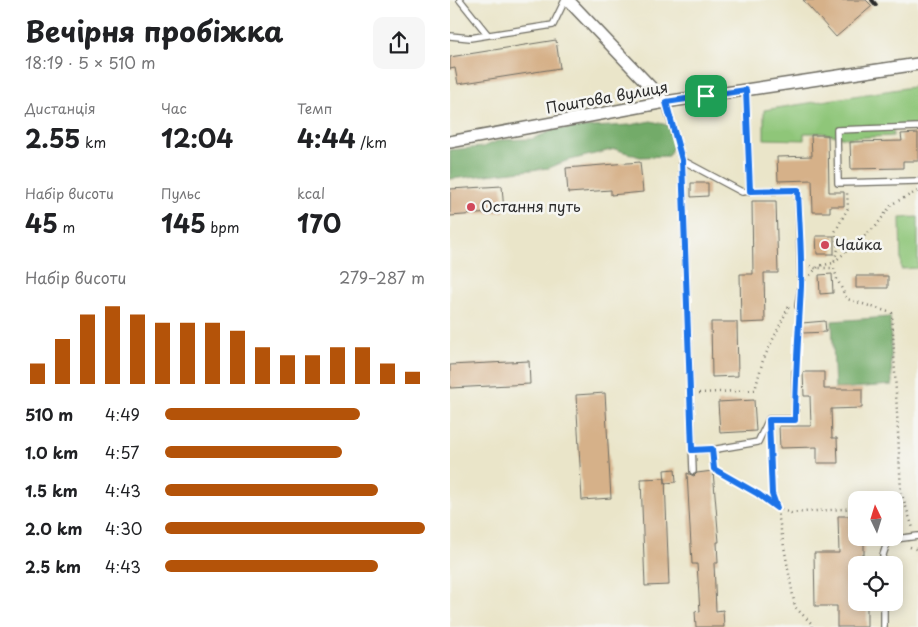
<!DOCTYPE html>
<html lang="uk">
<head>
<meta charset="utf-8">
<style>
	:root { --surface:#fff; --page:#f6f6f6; --text:#202124; --muted:#757577; --accent:#b45309 }
	body { margin:0; font-family:"Playpen Sans",sans-serif; background:var(--page); color:var(--text); height:100vh; display:flex; flex-direction:column; font-size:19px; white-space:nowrap }
	* { box-sizing:border-box; margin:0 }
	p { font-size:16px; color:var(--muted) }
	.icon { flex:none; width:28px; height:28px; fill:none; stroke:currentColor; stroke-width:2; stroke-linecap:round; stroke-linejoin:round }
	.map { position:relative; flex:1; overflow:hidden }
	.side { display:flex; flex-direction:column; background:var(--surface); width:450px }
	.side>* { flex:none }
	.needle { width:32px; rotate:356deg }
	.buttons { position:absolute; left:398px; top:491px; display:grid; gap:10px }
	.buttons a { display:grid; place-items:center; width:55px; height:55px; border-radius:10px; background:var(--surface); box-shadow:0 2px 12px #0003; font-size:25px }
	.pin { position:absolute; display:grid; place-items:center; width:42px; height:42px; color:#fff; margin:-21px; border-radius:10px; box-shadow:0 2px 8px #0006 }
	.round { display:grid; place-items:center; flex:none; width:52px; height:52px; border-radius:10px; background:var(--page) }
	.headline { display:flex; align-items:center; justify-content:space-between; height:85px; padding:0 25px }
	h1 { font-size:28px; font-weight:700; line-height:38px }
	.metrics { display:grid; grid-template-columns:repeat(3,1fr); gap:8px; height:85px; padding:5px 25px }
	.metrics div { display:grid; align-content:center }
	.metrics b { font-size:25px; font-weight:700 }
	.metrics small { font-size:14px; font-weight:400 }
	.metrics p { font-size:14px }
	.chart { height:140px; padding:10px 25px }
	.chart p { display:flex; justify-content:space-between }
	.chart svg { width:100%; height:90px; margin-top:5px; stroke:var(--accent); stroke-width:6 }
	ul { padding:0 25px; list-style:none; font-size:16px }
	li { display:grid; grid-template-columns:80px 60px 1fr; align-items:center; height:38px }
	li i { height:12px; border-radius:6px; background:var(--accent) }
	main { display:flex; flex:1; min-height:0 }
	.map>svg:first-child { display:block }
</style>
</head>
<body>
<main>
<section class="side">
<div class="headline"><div><h1>Вечірня пробіжка</h1><p>18:19 · 5 × 510 m</p></div><a class="round"><svg class="icon" aria-label="share" viewBox="0 0 24 24"><path d="M12 15V3M7 8l5-5 5 5M5 13v7h14v-7"/></svg></a></div>
<div class="metrics">
<div><p>Дистанція</p><b>2.55<small> km</small></b></div>
<div><p>Час</p><b>12:04</b></div>
<div><p>Темп</p><b>4:44<small> /km</small></b></div>
</div>
<div class="metrics">
<div><p>Набір висоти</p><b>45<small> m</small></b></div>
<div><p>Пульс</p><b>145<small> bpm</small></b></div>
<div><p>kcal</p><b>170</b></div>
</div>
<div class="chart"><p><span>Набір висоти</span>279–287 m</p>
<svg viewBox="0 0 160 44" preserveAspectRatio="none"><path d="M5 44V34M15 44V22M25 44V10M35 44V6M45 44V10M55 44V14M65 44V14M75 44V14M85 44V18M95 44V26M105 44V30M115 44V30M125 44V26M135 44V26M145 44V34M155 44V38"/></svg>
</div>
<ul>
<li><b>510 m</b>4:49<i style="width:75%"></i></li>
<li><b>1.0 km</b>4:57<i style="width:68%"></i></li>
<li><b>1.5 km</b>4:43<i style="width:82%"></i></li>
<li><b>2.0 km</b>4:30<i style="width:100%"></i></li>
<li><b>2.5 km</b>4:43<i style="width:82%"></i></li>
</ul>
</section>
<div class="map">
<svg width="468" height="627" viewBox="0 0 468 627">
	<rect width="100%" height="100%" fill="#f6f6f2"/>
	<filter id="ink" filterUnits="userSpaceOnUse"><feTurbulence type="fractalNoise" baseFrequency=".02" numOctaves="2"/><feDisplacementMap in="SourceGraphic" scale="10" xChannelSelector="R" yChannelSelector="G"/><feConvolveMatrix kernelMatrix="1 2 1 2 8 2 1 2 1" color-interpolation-filters="sRGB"/></filter>
	<filter id="wash" filterUnits="userSpaceOnUse"><feTurbulence type="fractalNoise" baseFrequency=".0096" numOctaves="4" result="noise"/><feDisplacementMap in="SourceGraphic" scale="20" xChannelSelector="R" yChannelSelector="G"/><feGaussianBlur stdDeviation="1.12" result="paint"/><feColorMatrix in="noise" values="0 0 0 0 0 0 0 0 0 0 0 0 0 0 0 0 0 1.4 0 .05"/><feComposite in="paint" operator="in"/></filter>
	<g filter="url(#wash)">
		<rect width="100%" height="100%" fill="#eae5c9"/>
		<path fill="#8fc679" stroke="#5d7852" d="M468 86V124L443 126V136L396 138 373 133H354V140L314 139V110Z
			M468 217V268L451 269 450 218Z"/>
		<path fill="#73ab69" stroke="#4f6b4a" d="M201 121 221 126C228 136 224 146 218 156L190 157 165 149 116 161 99 168 0 179V150L33 147 50 140 82 139 106 129 180 125Z
			M440 317 442 385 385 389 382 321Z"/>
		<g id="blocks">
			<path fill="#d6b189" d="M353 0H416L422 6 386 37Z
				M106 40 110 68 8 84 5 68 0 69V57Z
				M468 133V161H453V168L401 169 400 142 452 141 451 134Z
				M361 135H378L379 192H394V206H380V212H363L362 180 328 181 327 157 362 156Z
				M190 162 193 192 161 195V190L118 193 116 168Z
				M241 183H258V196L241 197Z
				M52 186 54 212 0 216V189Z
				M302 201H326L328 273H314L315 322 291 323 290 274H303Z
				M366 236H384V254H367Z
				M382 274 383 293 370 294 369 275Z
				M406 276H438V288H406Z
				M375 321 376 332 353 333 352 323Z
				M261 322H287L288 376 262 377Z
				M79 361 80 384 0 388V365Z
				M353 372H374V389H412V408L381 409 382 438H387L388 463H367V447L330 448 329 426H361L360 396H354Z
				M155 393 161 498 132 500 126 395Z
				M304 400 306 431 270 433 268 402Z
				M225 469 226 482 215 483 214 470Z
				M263 471 269 542H267L268 563H264L266 611 273 610 274 627H246L245 611 250 612 247 564H242L237 473 244 476 247 473Z
				M215 478 219 585 195 586 191 479Z
				M388 516H406V538H414V555H411V565H406V602H417V627H387V606H365L364 553H389Z"/>
		</g>
	</g>
	<g filter="url(#ink)">
		<use href="#blocks" fill-opacity="0" stroke="#6e6c62" stroke-width="1"/>
		<g fill="none" stroke-linecap="round" stroke-linejoin="round">
			<g stroke="#6e6c62" stroke-width="8">
				<path id="service" d="M10 0 38 35
					M0 36 20 38 103 25 115 0
					M296 90 300 191 348 190 351 286 348 306
					M215 102 232 160 243 471
					M468 127 387 130 388 183 468 181
					M232 160 292 192 300 191
					M243 450 267 449 308 442 319 419H345V372
					M434 565 433 555 438 540 468 536
					M434 602V627"/>
			</g>
			<g stroke="#6e6c62" stroke-width="14">
				<path id="minor" d="M118 0 215 102
					M0 142 215 102 468 64"/>
			</g>
			<path stroke="#6e6c62" stroke-width="2.5" stroke-dasharray="1 4" stroke-linecap="butt" d="M384 262 426 226 442 204 468 191
				M360 266 365 268H384L387 279 397 299 442 313 451 492 463 528
				M360 275 369 266 383 263 388 249 385 232 398 208 397 192
				M346 365 349 353V315
				M249 393 305 390 313 360 339 306
				M319 441 321 494 327 508 345 607 361 623 362 627
				M263 458 264 469 308 493 327 508 341 513 406 508
				M460 547 468 550"/>
			<use href="#service" stroke="#fff" stroke-width="5.5"/>
			<use href="#minor" stroke="#fff" stroke-width="11"/>
			<path stroke="#2b2b2b" stroke-width="4" d="M422 0 426 5"/>
		</g>
	</g>
	<g fill="none" stroke-linecap="round" stroke-linejoin="round" filter="url(#ink)">
		<g stroke="#fff" stroke-width="10">
			<path id="route" d="M296 90 300 191 348 190C349 221 352 254 351 286 349 330 345 375 345 420H319L322 494 327 508 308 494 264 469 262 449 242 450 232 160 216 102Z"/>
		</g>
		<use href="#route" stroke="#1a73e8" stroke-width="6"/>
	</g>
	<g fill="#d1495b" stroke="#f6f6f2" stroke-width="2">
		<circle cx="21" cy="207" r="5"/>
		<circle cx="375" cy="245" r="5"/>
	</g>
	<g text-anchor="middle" stroke-width="5" stroke-linejoin="round" paint-order="stroke">
		<g font-size="15" fill="#2b2b2b" stroke="#f6f6f2">
			<text transform="translate(157 98) rotate(-10)" y="5">Поштова вулиця</text>
		</g>
		<g font-size="15" fill="#2b2b2b" stroke="#f6f6f2" text-anchor="start">
			<text x="31" y="212">Остання путь</text>
			<text x="385" y="250">Чайка</text>
		</g>
	</g>
</svg>
<div class="buttons">
<a><svg class="needle" viewBox="-14 -14 28 28"><path d="M0-13l5 13h-10z" fill="#e53935"/><path d="M0 13l5-13h-10z" fill="#757577"/></svg></a>
<a><svg class="icon" aria-label="locate" viewBox="0 0 24 24"><circle cx="12" cy="12" r="6"/><path d="M12 2v4M12 18v4M2 12h4M18 12h4"/></svg></a>
</div>
<div class="pin" style="left:256px;top:96px;background:#1e9e55"><svg class="icon" aria-label="arrive" viewBox="0 0 24 24"><path d="M6 21V4h12l-3 4 3 4H6"/></svg></div>
</div>
</main>
</body>
</html>
